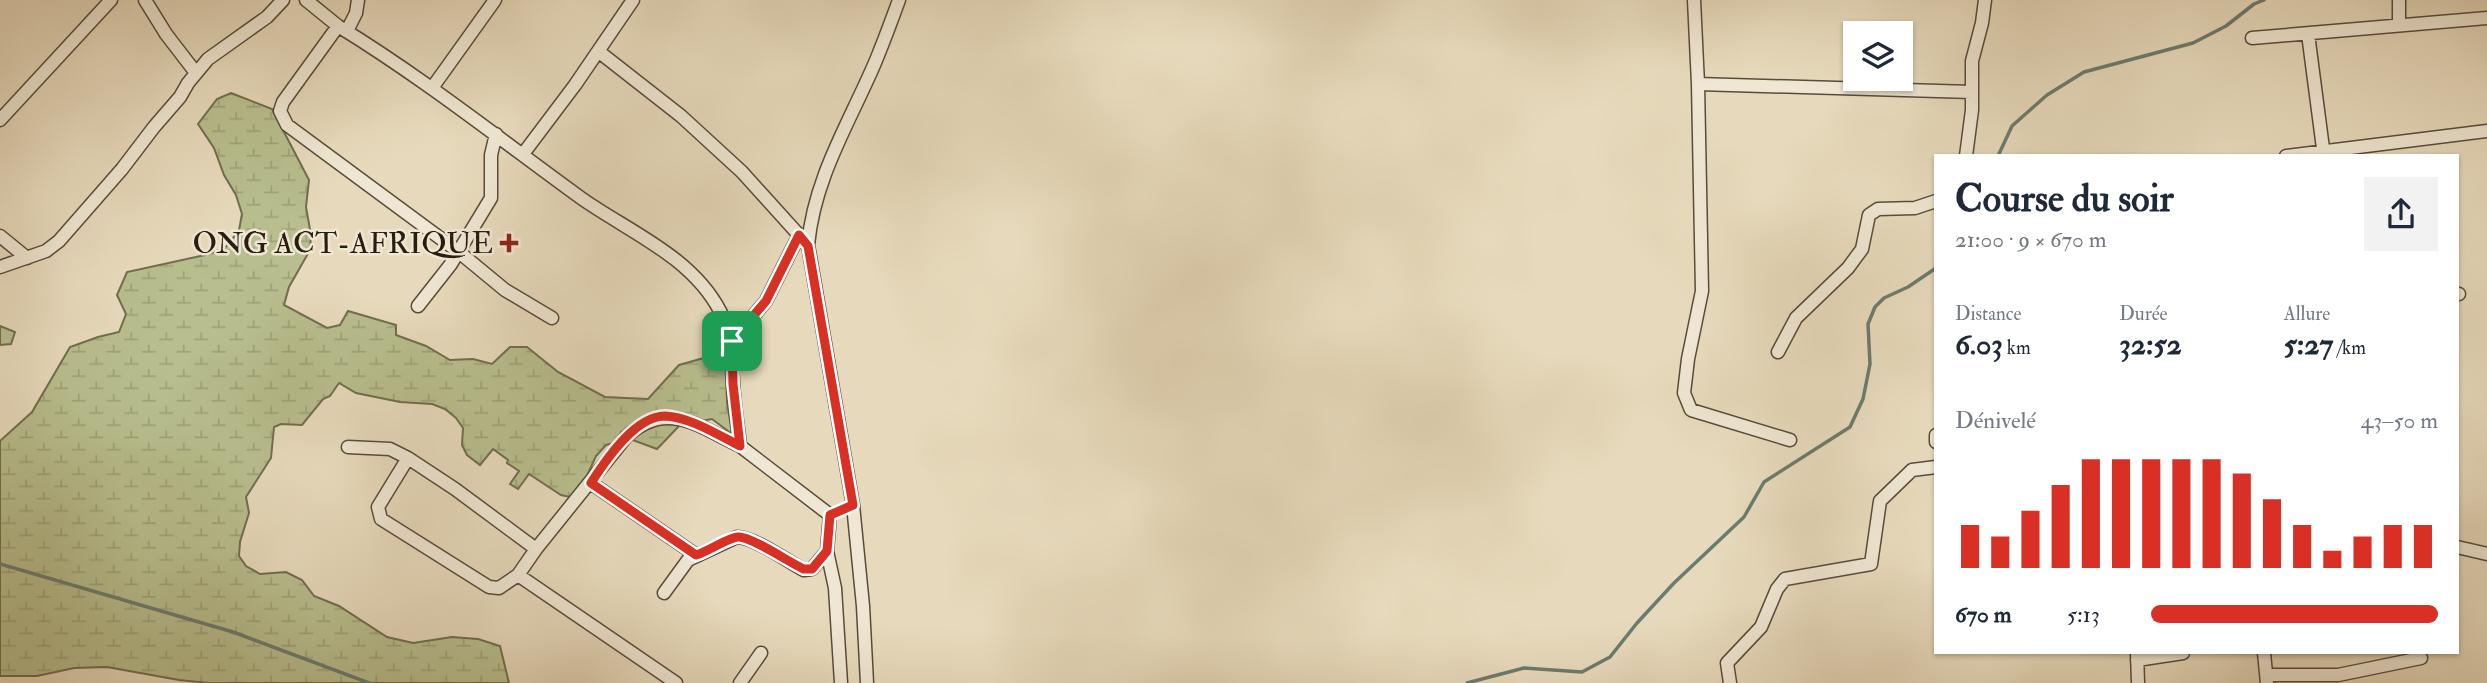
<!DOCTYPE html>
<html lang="fr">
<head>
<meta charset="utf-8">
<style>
	:root { --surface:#fff; --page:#f2f2f3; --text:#1f2937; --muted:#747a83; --accent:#d93025 }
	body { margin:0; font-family:"IM FELL Double Pica",serif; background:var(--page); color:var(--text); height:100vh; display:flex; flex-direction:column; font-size:26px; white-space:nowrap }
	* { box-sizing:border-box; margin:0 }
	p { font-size:23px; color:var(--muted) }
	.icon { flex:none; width:38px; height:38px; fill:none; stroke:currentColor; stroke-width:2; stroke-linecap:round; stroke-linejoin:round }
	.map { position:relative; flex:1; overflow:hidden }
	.sheet { position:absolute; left:1934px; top:154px; width:525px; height:500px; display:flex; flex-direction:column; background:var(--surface); border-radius:0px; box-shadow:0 2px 5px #0004 }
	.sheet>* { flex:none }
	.buttons { position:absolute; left:1843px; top:21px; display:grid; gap:14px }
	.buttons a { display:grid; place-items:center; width:70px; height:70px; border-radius:0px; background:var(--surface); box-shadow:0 2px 5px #0004; font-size:35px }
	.pin { position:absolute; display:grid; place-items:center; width:60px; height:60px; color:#fff; margin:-30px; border-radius:14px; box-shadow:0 4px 10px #0006 }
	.round { display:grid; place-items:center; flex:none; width:74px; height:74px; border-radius:0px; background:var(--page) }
	.overview { display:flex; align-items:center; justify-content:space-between; height:119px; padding:0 21px }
	h1 { font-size:38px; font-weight:700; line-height:52px }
	.metrics { display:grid; grid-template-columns:repeat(3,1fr); gap:10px; height:119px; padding:7px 21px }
	.metrics div { display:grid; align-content:center }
	.metrics b { font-size:30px; font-weight:700 }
	.metrics small { font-size:19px; font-weight:400 }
	.metrics p { font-size:19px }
	.chart { height:196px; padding:14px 21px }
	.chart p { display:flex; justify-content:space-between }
	.chart svg { width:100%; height:126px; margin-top:7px; stroke:var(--accent); stroke-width:6 }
	ul { padding:0 21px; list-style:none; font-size:23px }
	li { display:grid; grid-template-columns:112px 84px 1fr; align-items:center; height:52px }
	li i { height:18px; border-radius:9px; background:var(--accent) }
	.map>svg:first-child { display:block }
</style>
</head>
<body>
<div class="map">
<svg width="2487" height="683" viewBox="0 0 2487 683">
	<defs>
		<pattern id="wetland-marsh" width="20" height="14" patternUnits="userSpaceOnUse" patternTransform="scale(1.75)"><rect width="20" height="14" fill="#b8be8e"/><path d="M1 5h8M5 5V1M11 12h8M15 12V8" fill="none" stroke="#9ea379"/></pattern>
	</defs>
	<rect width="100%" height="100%" fill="#e7dabc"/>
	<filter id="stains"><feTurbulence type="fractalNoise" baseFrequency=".00286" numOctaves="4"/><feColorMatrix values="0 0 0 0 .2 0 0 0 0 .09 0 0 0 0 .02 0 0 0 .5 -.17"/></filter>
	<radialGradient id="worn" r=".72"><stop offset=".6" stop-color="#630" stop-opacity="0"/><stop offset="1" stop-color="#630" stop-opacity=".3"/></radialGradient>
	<path fill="url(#wetland-marsh)" stroke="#706e4f" stroke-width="2" d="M231 93 272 109 309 180 306 207 311 235 310 250 289 287 284 305 327 328 340 325 348 311 396 325V335L426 346 450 360 473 359 492 364 510 347H527L558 372 605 397 648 399 679 365 725 352 727 402 732 434 712 419 680 425 657 449 630 439 606 445 596 456 586 478 570 497 561 495 529 474 518 489 510 484 519 471 507 463 508 460 493 449 480 465 467 455 462 445 463 428 456 418 445 409 432 404 400 402 356 393 339 383 330 396 323 399 302 425 281 424 274 427 271 458 246 497 249 513 240 542 239 556 246 566 260 574 286 572 302 580 314 596 339 606 387 637 413 643 452 637 478 639 500 646 509 683H208L179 680 107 667 74 668 37 676H0V441L32 412 70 347 98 337 119 332 126 314 117 295 127 272 205 255 225 248 239 230 242 214 236 195 224 175 214 148 198 124 217 99Z
		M0 326 15 332 11 344 0 345Z"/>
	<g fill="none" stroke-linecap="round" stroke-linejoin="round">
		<path stroke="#6b7c6f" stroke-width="3.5" d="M1998 156 2012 126 2047 95 2084 72 2193 43 2226 26 2254 4 2264 0
			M0 564 233 632 369 683
			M1467 683 1524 668 1582 672 1610 657 1637 623 1674 583 1744 517 1764 482 1850 427 1863 399 1870 364 1868 324 1875 307 1884 298 1908 287 1936 268"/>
		<g stroke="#584c3b" stroke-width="15">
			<path id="minor" d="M145 0 166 34 196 73
				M306 0 338 26
				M1694 0 1698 84 1702 291 1688 359 1684 393 1691 410 1790 440
				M2399 0V24
				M347 31 356 13 358 0
				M2308 34 2324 156
				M2252 38 2487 18
				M598 51 681 116 742 172 808 245
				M1698 84 1972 92
				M432 88 495 0
				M0 120 111 0
				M523 154 575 85 633 0
				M1966 156 1972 110V61L1982 23 1985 0
				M2286 156 2487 131
				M0 236 27 258
				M0 267 46 251 59 241 122 169 154 127 180 97 188 83 208 59 267 17 283 0
				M2457 294H2459
				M418 306 451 264 491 198V155L496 134
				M552 318 505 290 459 252 287 125 280 111 283 102 338 26C423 78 501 140 581 198 629 232 691 256 720 311 734 338 731 353 733 382 734 404 738 425 740 446L830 515 827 551 835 588 841 683
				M732 341 766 301 799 235
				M1778 352 1796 318 1848 268 1862 249 1869 215 1878 209 1915 208 1936 201
				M1936 435V442
				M348 447 390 449 408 458
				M591 483 696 555
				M2457 547 2487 554
				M536 549 455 489 408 458 378 507 381 519 489 587 499 588 518 575 536 549 626 437C666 399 698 426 740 446
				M518 575 676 683
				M664 593 688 560 737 537C754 537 787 561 804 570L812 569 827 551
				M2137 653 2138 683
				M2264 653 2267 683
				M2137 660 2183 653
				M2266 675H2338L2421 658
				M740 683 761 653
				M867 683 863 606 853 505 808 245C814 179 848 125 874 65 883 44 891 22 899 0
				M1730 683 1727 663 1761 627 1777 589 1785 579 1871 564 1880 501 1912 470 1936 467"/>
		</g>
		<use href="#minor" stroke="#efe7d3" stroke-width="12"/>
	</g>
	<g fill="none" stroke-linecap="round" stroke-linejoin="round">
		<g stroke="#fff" stroke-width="14">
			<path id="route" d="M799 235 808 246 853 505 830 515 827 551 812 569H804C790 563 751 536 738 537 727 538 709 551 696 555L591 483C605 461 635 416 665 416 690 417 718 435 740 446L733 384 732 341 766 301Z"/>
		</g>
		<use href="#route" stroke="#d93025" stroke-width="9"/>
	</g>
	<path fill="#8f2418" stroke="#efe7d3" stroke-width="2.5" d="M505.5 232.5h7v7h7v7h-7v7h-7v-7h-7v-7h7z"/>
	<g text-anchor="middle" stroke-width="5" stroke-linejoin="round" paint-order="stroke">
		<g font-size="30" fill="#291d10" stroke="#efe7d3" text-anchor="end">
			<text x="493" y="253">ONG ACT-AFRIQUE</text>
		</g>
	</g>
	<rect width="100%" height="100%" filter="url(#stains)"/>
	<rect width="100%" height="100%" fill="url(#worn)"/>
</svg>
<div class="buttons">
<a><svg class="icon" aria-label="layers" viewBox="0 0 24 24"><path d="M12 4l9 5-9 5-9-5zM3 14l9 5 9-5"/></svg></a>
</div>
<div class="pin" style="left:732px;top:341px;background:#1e9e55"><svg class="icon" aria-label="arrive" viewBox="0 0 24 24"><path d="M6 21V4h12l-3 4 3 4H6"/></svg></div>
<section class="sheet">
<div class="overview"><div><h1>Course du soir</h1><p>21:00 · 9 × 670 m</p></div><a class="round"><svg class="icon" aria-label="share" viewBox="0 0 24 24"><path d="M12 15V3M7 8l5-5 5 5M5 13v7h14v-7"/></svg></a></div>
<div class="metrics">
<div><p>Distance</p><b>6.03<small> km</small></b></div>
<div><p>Durée</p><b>32:52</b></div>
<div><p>Allure</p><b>5:27<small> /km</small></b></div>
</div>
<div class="chart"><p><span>Dénivelé</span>43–50 m</p>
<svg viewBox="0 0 160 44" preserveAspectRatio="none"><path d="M5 44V29M15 44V33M25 44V24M35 44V15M45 44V6M55 44V6M65 44V6M75 44V6M85 44V6M95 44V11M105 44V20M115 44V29M125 44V38M135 44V33M145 44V29M155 44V29"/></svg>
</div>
<ul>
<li><b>670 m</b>5:13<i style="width:100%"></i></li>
</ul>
</section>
</div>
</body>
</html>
